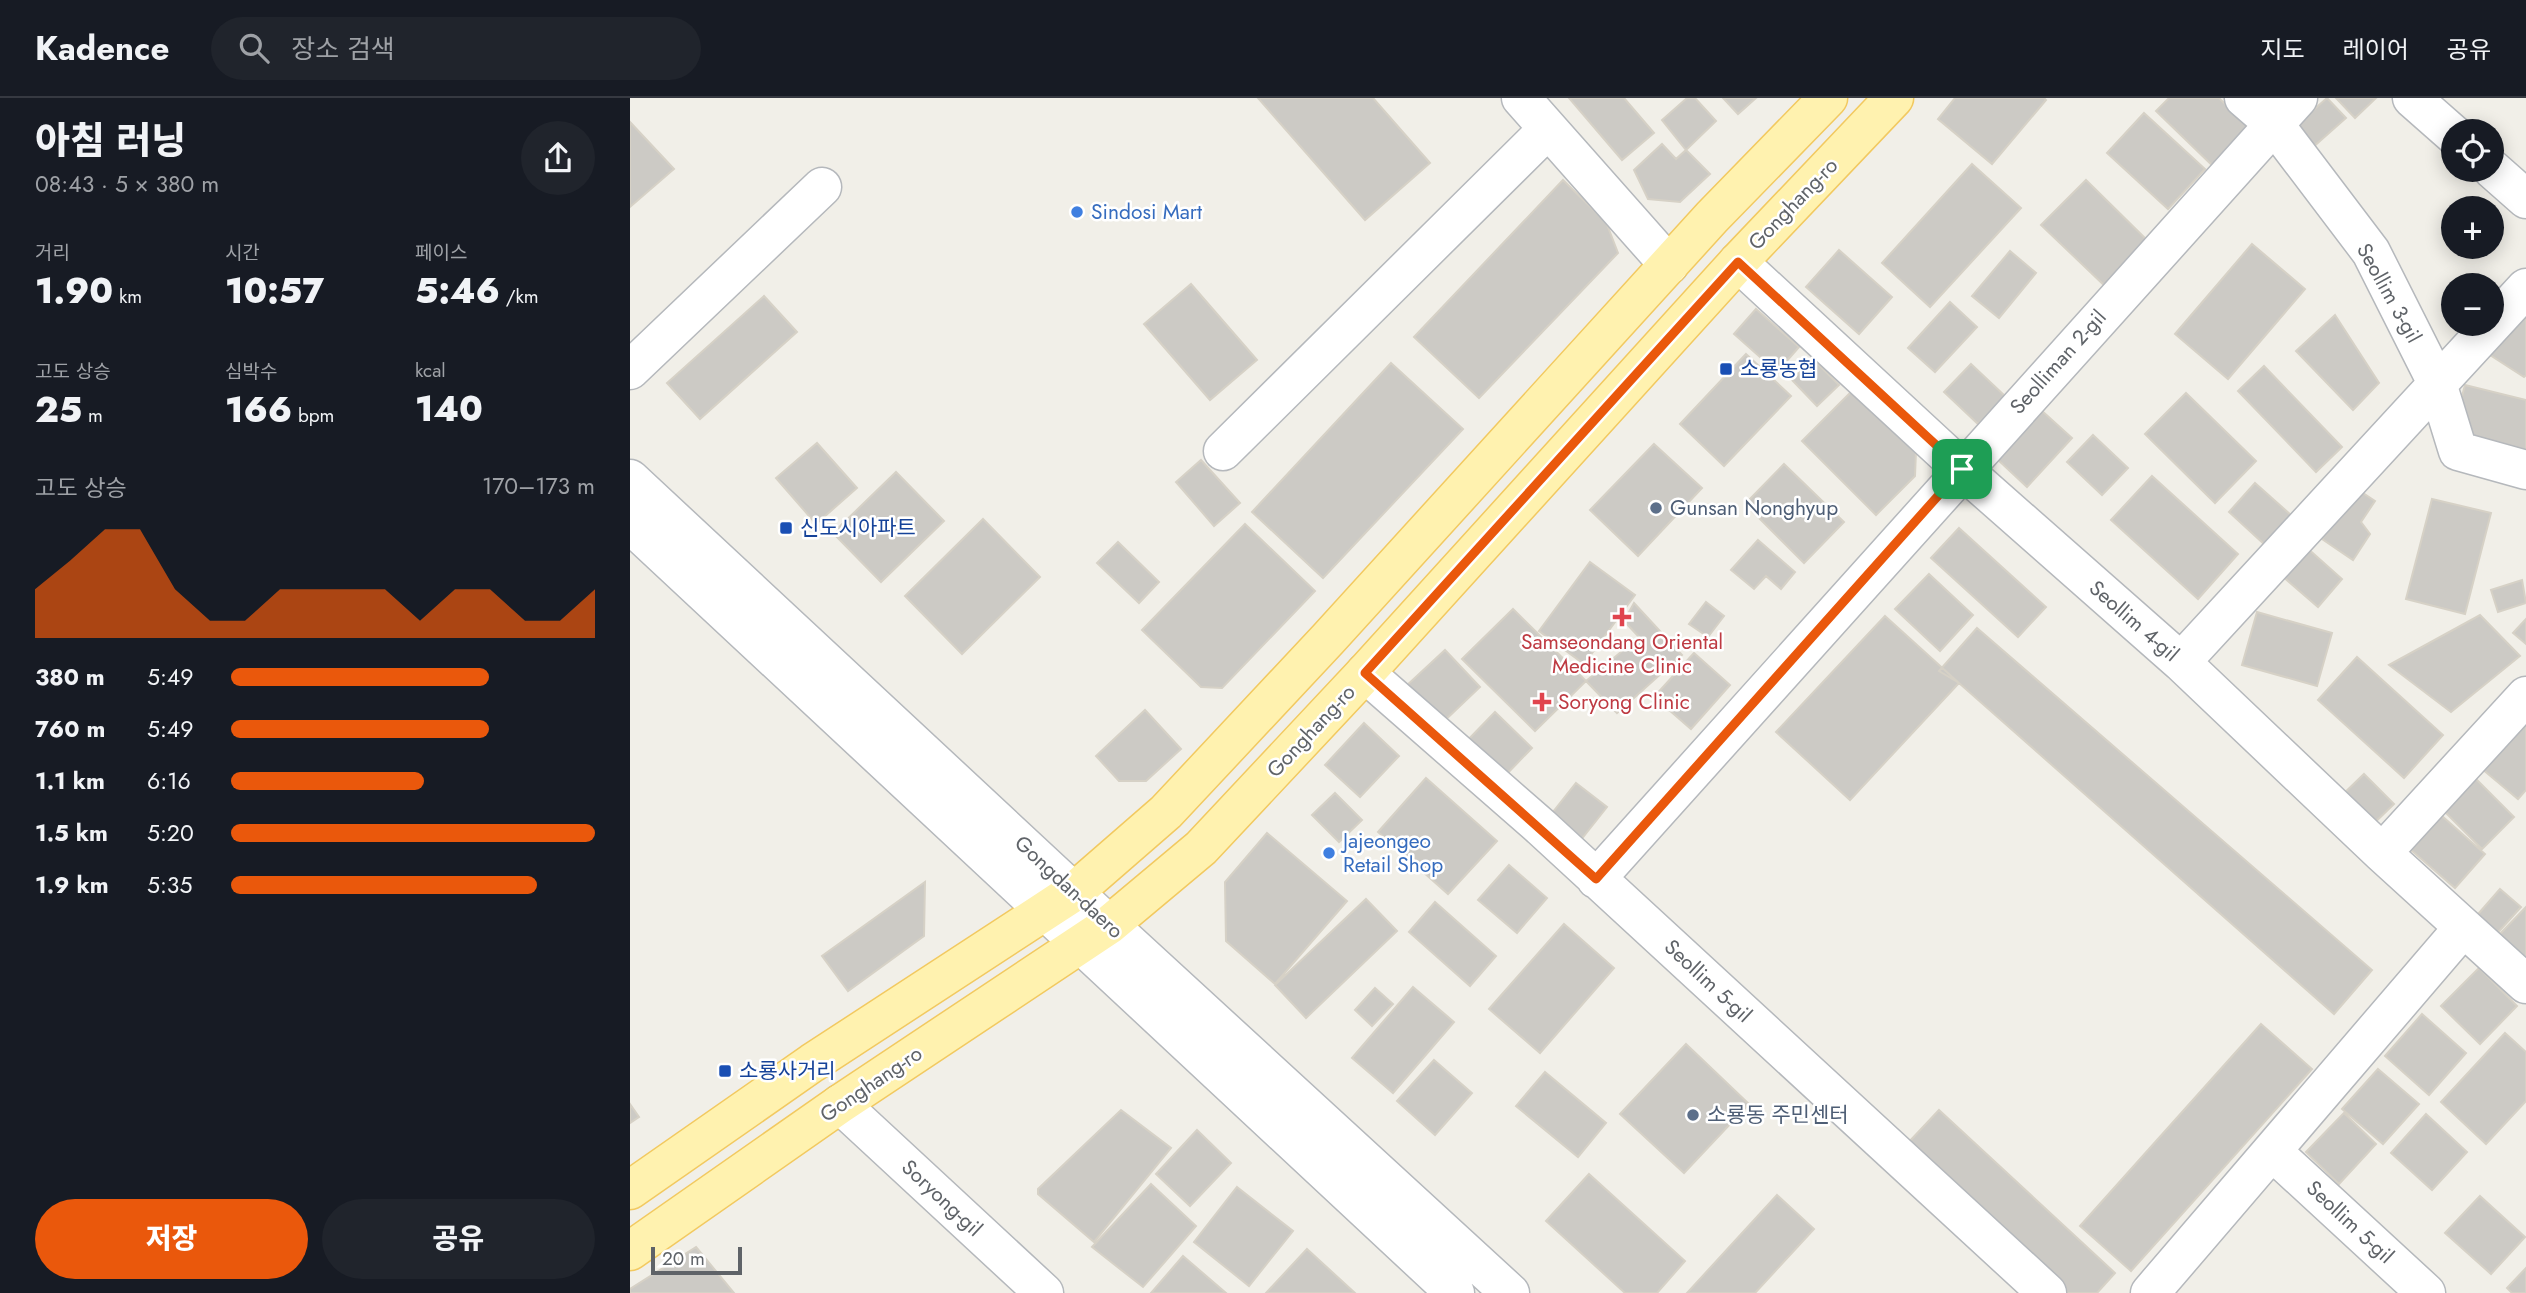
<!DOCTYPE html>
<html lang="ko">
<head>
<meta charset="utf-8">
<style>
	:root { --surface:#171b24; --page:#20242c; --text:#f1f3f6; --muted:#9ea1a6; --line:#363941; --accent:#ea580c }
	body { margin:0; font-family:Jost,"Noto Sans KR",sans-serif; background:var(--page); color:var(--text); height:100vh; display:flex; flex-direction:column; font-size:26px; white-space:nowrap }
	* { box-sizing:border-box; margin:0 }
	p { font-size:23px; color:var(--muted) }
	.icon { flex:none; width:38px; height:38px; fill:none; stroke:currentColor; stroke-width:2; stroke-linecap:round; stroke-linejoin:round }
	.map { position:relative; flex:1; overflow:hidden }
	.side { display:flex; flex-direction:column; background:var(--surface); width:630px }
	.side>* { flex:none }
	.fabs { position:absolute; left:1811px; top:21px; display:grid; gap:14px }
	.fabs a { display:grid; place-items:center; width:63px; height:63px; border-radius:50%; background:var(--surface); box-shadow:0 4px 18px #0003; font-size:35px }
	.scale { position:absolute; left:21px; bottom:18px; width:91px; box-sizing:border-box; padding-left:7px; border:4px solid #5f6368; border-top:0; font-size:19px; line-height:24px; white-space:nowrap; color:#5f6368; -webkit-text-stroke:5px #fff; paint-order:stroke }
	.pin { position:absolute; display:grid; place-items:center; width:60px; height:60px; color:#fff; margin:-30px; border-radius:14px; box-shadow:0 4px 10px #0006 }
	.round { display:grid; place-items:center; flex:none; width:74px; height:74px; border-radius:37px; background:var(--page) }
	.head { display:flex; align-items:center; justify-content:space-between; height:119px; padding:0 35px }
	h1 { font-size:38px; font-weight:800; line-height:52px }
	.stats { display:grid; grid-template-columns:repeat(3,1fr); gap:10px; height:119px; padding:7px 35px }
	.stats div { display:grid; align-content:center }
	.stats b { font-size:35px; font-weight:800 }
	.stats small { font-size:19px; font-weight:400 }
	.stats p { font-size:19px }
	.chart { height:196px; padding:14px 35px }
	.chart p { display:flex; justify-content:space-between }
	.chart svg { width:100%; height:126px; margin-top:7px; fill:var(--accent); opacity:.7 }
	.primary-button { display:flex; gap:14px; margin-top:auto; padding:14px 35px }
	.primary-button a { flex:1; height:80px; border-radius:42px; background:var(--accent); color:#fff; font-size:28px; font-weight:800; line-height:80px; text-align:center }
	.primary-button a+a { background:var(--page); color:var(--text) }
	ul { padding:0 35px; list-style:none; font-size:23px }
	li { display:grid; grid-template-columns:112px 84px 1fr; align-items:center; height:52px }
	li i { height:18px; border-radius:9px; background:var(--accent) }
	header { display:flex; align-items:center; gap:42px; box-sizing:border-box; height:98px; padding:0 35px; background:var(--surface); border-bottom:2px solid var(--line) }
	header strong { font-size:33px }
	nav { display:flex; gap:38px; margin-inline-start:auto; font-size:24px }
	.search { width:490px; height:63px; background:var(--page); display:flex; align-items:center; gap:18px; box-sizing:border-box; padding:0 24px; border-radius:38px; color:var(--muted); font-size:26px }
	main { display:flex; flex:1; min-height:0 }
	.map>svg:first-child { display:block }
</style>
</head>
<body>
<header>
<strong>Kadence</strong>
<div class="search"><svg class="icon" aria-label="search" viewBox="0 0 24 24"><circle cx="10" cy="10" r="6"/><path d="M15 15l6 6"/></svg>장소 검색</div>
<nav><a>지도</a><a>레이어</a><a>공유</a></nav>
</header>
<main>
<section class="side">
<div class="head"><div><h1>아침 러닝</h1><p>08:43 · 5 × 380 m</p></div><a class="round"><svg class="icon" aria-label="share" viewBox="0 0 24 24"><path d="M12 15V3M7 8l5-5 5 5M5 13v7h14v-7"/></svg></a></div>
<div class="stats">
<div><p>거리</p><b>1.90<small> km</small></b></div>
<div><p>시간</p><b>10:57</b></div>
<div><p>페이스</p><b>5:46<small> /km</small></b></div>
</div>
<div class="stats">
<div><p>고도 상승</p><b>25<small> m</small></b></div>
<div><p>심박수</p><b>166<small> bpm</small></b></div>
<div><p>kcal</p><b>140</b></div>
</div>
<div class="chart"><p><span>고도 상승</span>170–173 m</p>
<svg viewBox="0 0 160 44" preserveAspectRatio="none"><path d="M0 44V27L10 17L20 6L30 6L40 27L50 38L60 38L70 27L80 27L90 27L100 27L110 38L120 27L130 27L140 38L150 38L160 27V44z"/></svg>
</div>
<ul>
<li><b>380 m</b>5:49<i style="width:71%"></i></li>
<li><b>760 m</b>5:49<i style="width:71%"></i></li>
<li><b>1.1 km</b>6:16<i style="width:53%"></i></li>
<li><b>1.5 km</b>5:20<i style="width:100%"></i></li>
<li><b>1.9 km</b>5:35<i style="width:84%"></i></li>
</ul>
<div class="primary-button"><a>저장</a><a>공유</a></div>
</section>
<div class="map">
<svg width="1896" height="1195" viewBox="0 0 1896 1195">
	<rect width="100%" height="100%" fill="#f1efe8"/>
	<path fill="#cccac5" stroke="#d6d1c6" stroke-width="2" d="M628 0H743L800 65 735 122Z
		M939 0H994L1024 35 992 62Z
		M1057 0H1065L1086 23 1056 52 1032 22Z
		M1093 0H1126L1108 16Z
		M1325 0H1414L1416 2 1362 66 1308 21Z
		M1539 0H1589L1624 34 1587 72 1526 13Z
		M1697 0 1716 20 1682 50 1664 29Z
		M1706 0H1746L1725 20Z
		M1514 15 1575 71 1538 111 1477 55Z
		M0 24 44 71 0 109Z
		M1032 46 1046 61 1056 52 1080 76 1050 104 1018 101 1004 72Z
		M1342 66 1391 110 1300 209 1252 165Z
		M933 82 976 124 988 155 849 300 784 239Z
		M1456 82 1521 146 1477 190 1411 127Z
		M1622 146 1675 191 1598 281 1545 236Z
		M1209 152 1262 199 1229 236 1176 189Z
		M1380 153 1406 175 1369 220 1342 198Z
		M561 186 627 262 580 302 514 226Z
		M134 198 167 234 70 321 37 285Z
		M1320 204 1347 229 1305 274 1278 250Z
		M1126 211 1169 249 1147 274 1104 236Z
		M1896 211V277L1894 279 1857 255Z
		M1705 217 1749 285 1723 312 1666 253Z
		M1116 256 1161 298 1094 368 1050 326Z
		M1183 261 1209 287 1187 308 1162 282Z
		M761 265 833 331 693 480 622 414Z
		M1341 266 1375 298 1348 326 1314 294Z
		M1634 268 1712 349 1686 374 1608 293Z
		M1835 287 1896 302V365L1841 352 1826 321Z
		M1224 291 1286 353 1285 378 1246 417 1172 343Z
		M1556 295 1626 363 1585 405 1515 336Z
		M1411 312 1442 340 1397 389 1367 361Z
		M1463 337 1498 370 1472 397 1437 364Z
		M187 345 227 390 186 426 146 380Z
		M1024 346 1072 390 1008 458 960 412Z
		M571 362 610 405 584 428 546 384Z
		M1154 366 1214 424 1174 465 1115 406Z
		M266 374 314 423 251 484 203 435Z
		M1522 378 1608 456 1568 501 1481 422Z
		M1625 385 1661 417 1634 446 1599 414Z
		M1727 391 1745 403 1731 424 1740 436 1723 462 1692 441Z
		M1802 401 1861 415 1835 516 1776 501Z
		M353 421 410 479 332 556 275 498Z
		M615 426 685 493 592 590 571 589 512 532Z
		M1329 430 1416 509 1388 539 1301 460Z
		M1128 442 1165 474 1151 491 1136 478 1124 491 1101 472Z
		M488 444 529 484 509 505 467 465Z
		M1676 449 1712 481 1688 509 1651 477Z
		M960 464 1005 497 954 566 909 533Z
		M1299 476 1343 517 1310 553 1265 511Z
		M1892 482 1896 505 1868 514 1861 492Z
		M1076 504 1094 518 1078 539 1059 526Z
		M1004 505 1052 557 987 615 956 583 1009 539 994 523Z
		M883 511 956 583 905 633 832 561Z
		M1627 514 1702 535 1687 588 1612 567Z
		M1850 517 1890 558 1821 614 1759 567Z
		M1255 518 1329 585 1220 702 1146 634Z
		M1896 521V546L1883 535Z
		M1347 530 1742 872 1704 916 1329 585 1309 573Z
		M815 552 850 589 810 627 775 589Z
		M1064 555 1100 587 1061 631 1024 599Z
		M1727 559 1813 637 1774 680 1688 602Z
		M515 612 551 651 516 683H489L466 658Z
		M865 614 902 650 868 685 831 649Z
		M1896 620V692L1888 701 1852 671Z
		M734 625 769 658 730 699 695 667Z
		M1734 676 1764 706 1737 732 1707 702Z
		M796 680 867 743 818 796 748 734Z
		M1845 680 1884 719 1852 751 1813 712Z
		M946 685 977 709 942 753 911 729Z
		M705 695 732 722 709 744 682 717Z
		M1812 718 1855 756 1825 790 1781 752Z
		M637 735 717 803 645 886 596 843 595 784Z
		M879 767 917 800 887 835 848 802Z
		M295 784 294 838 218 893 192 858Z
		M1870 791 1891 809 1862 841 1842 823Z
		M736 801 767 833 676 920 645 887Z
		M805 804 866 858 840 888 779 834Z
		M1896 809V866L1867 839Z
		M934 826 984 870 910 955 859 911Z
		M1849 870 1887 908 1850 946 1811 908Z
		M783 889 824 924 763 995 722 960Z
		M745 890 763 906 742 928 725 912Z
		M1792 916 1836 955 1799 997 1755 958Z
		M1631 926 1682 971 1501 1173 1450 1128Z
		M1875 935 1896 954V1003L1856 1046 1811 1004Z
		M1056 946 1119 1006 1054 1075 990 1016Z
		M804 962 842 995 805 1037 767 1003Z
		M1748 971 1789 1006 1753 1046 1712 1011Z
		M915 974 976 1025 948 1059 886 1008Z
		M0 1006 9 1019 0 1025Z
		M491 1012 541 1050 464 1144 408 1096V1091Z
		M1309 1012 1485 1175 1467 1195H1438L1277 1046Z
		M1714 1015 1746 1046 1709 1086 1676 1054Z
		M1796 1016 1837 1054 1802 1092 1761 1055Z
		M567 1032 601 1065 560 1108 526 1076Z
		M959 1076 1055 1163 1027 1195H995L916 1123Z
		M521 1086 566 1128 513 1189 462 1149Z
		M607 1089 663 1133 619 1188 564 1144Z
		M1147 1097 1184 1131 1125 1195H1057Z
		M1850 1098 1895 1139 1861 1176 1815 1135Z
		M66 1149 104 1195H0V1191Z
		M677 1151 725 1195H636Z
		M553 1158 596 1195H521Z
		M1896 1170V1195H1882L1877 1190Z"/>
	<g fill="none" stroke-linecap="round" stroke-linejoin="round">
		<g stroke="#b5b8bc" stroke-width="41">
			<path id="minor" d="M891 0 1039 167
				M1614 0 1644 26 1741 154 1807 285 1828 353 1896 372
				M1782 0 1824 37
				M1862 71 1896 101
				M1108 164 1332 371 1551 564 1752 755 1896 886
				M0 272 192 89
				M593 353 918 31
				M0 381 479 827 880 1195
				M0 426 825 1195
				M1551 564 1896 190
				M735 575 911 729 1417 1195
				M1752 755 1896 598
				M966 781 1668 0
				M210 1006 414 1195
				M1643 1054 1796 1195
				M1520 1195 1833 830"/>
		</g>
		<g stroke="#f2c960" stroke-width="41">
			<path id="major" d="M0 1092 182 965 444 794 536 714 698 541 1082 119 1198 0
				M0 1153 210 1006 479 827 571 750 735 575 1108 164 1264 0"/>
		</g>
		<use href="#minor" stroke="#fff" stroke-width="38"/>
		<use href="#major" stroke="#fff2af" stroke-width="38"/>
	</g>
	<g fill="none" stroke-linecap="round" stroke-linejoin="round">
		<g stroke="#fff" stroke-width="14">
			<path id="route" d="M1108 164 1332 371 966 781 735 575Z"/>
		</g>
		<use href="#route" stroke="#ea580c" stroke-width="9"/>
	</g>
	<g fill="#3f7fe0" stroke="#fff" stroke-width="2.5">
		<circle cx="447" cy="114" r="7"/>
		<circle cx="699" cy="755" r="7"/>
	</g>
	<g fill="#1a4fb4" stroke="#fff" stroke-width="2.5">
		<rect x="1089" y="264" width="14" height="14" rx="3.5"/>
		<rect x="149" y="423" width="14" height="14" rx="3.5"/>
		<rect x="88" y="966" width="14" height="14" rx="3.5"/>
	</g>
	<g fill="#5c6f8a" stroke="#fff" stroke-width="2.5">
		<circle cx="1026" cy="410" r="7"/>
		<circle cx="1063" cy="1017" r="7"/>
	</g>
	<g fill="#e0444e" stroke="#fff" stroke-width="2.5">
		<path d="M988.5 508.5h7v7h7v7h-7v7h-7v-7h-7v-7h7z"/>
		<path d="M908.5 593.5h7v7h7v7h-7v7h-7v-7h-7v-7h7z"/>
	</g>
	<g text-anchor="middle" stroke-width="5" stroke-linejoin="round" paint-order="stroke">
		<g font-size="21" fill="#5f6368" stroke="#fff">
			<text transform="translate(1163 106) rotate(-46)" y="7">Gonghang-ro</text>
			<text transform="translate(1759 195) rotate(61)" y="7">Seollim 3-gil</text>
			<text transform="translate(1428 264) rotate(-48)" y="7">Seolliman 2-gil</text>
			<text transform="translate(1504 523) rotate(41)" y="7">Seollim 4-gil</text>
			<text transform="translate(681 633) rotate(-47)" y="7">Gonghang-ro</text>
			<text transform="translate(439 789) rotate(43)" y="7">Gongdan-daero</text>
			<text transform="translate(1078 883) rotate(43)" y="7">Seollim 5-gil</text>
			<text transform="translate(241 986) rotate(-34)" y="7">Gonghang-ro</text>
			<text transform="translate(312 1100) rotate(43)" y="7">Soryong-gil</text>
			<text transform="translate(1720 1124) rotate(43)" y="7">Seollim 5-gil</text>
		</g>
		<g font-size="21" fill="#366cbe" stroke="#fff" text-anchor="start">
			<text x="461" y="121">Sindosi Mart</text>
			<text x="713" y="750">Jajeongeo<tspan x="713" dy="24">Retail Shop</tspan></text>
		</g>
		<g font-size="21" fill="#164399" stroke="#fff" text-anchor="start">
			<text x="1110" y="278">소룡농협</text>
			<text x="170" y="437">신도시아파트</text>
			<text x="109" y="980">소룡사거리</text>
		</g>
		<g font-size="21" fill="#4e5e75" stroke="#fff" text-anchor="start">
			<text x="1040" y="417">Gunsan Nonghyup</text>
			<text x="1077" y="1024">소룡동 주민센터</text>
		</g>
		<g font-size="21" fill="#be3a42" stroke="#fff">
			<text x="992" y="551">Samseondang Oriental<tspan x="992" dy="24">Medicine Clinic</tspan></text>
			<text x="928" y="611" text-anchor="start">Soryong Clinic</text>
		</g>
	</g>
</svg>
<div class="fabs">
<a><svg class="icon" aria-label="locate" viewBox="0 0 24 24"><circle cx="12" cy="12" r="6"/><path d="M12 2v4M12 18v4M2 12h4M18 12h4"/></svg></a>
<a>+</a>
<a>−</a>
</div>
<div class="scale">20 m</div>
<div class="pin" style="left:1332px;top:371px;background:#1e9e55"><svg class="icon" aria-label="arrive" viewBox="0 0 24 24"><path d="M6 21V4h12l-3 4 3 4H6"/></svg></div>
</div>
</main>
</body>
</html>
